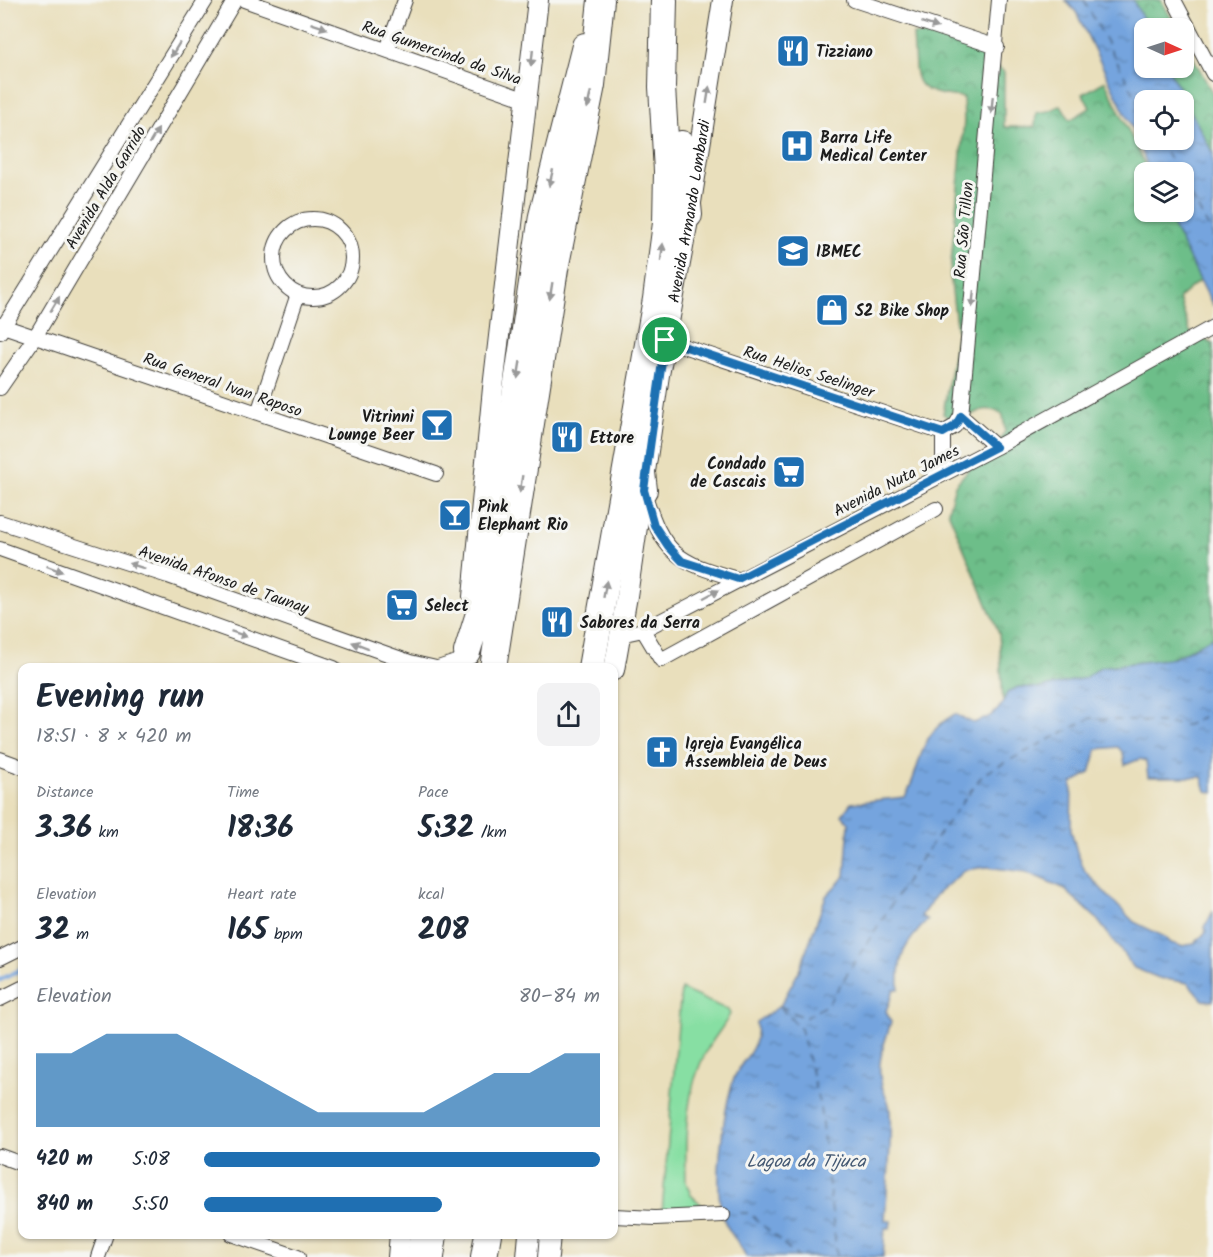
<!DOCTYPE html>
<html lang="en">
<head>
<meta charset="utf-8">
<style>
	:root { --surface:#fff; --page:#f2f2f3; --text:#1f2937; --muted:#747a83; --accent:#1f6fb2 }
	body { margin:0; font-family:Kalam,sans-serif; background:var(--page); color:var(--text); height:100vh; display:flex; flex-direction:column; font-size:22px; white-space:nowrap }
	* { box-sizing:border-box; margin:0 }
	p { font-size:20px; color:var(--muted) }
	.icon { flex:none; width:33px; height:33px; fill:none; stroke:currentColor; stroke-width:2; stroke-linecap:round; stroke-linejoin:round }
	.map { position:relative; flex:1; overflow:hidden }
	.sheet { position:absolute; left:18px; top:663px; width:600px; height:576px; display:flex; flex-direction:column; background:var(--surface); border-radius:12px; box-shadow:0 2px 4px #0004 }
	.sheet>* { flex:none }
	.needle { width:39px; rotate:93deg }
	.tools { position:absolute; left:1134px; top:18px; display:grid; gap:12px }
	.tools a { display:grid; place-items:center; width:60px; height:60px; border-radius:12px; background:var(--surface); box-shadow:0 2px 4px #0004; font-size:30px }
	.pin { position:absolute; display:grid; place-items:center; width:51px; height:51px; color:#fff; margin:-26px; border:3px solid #fff; border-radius:50%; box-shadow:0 2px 6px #0007 }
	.round { display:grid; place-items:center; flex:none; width:63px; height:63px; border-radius:12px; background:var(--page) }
	.headline { display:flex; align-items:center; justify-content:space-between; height:102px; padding:0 18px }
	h1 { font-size:33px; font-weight:800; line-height:45px }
	.figures { display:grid; grid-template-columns:repeat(3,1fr); gap:9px; height:102px; padding:6px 18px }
	.figures div { display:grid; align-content:center }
	.figures b { font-size:30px; font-weight:800 }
	.figures small { font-size:16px; font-weight:400 }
	.figures p { font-size:16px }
	.chart { height:168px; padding:12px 18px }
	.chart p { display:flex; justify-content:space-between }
	.chart svg { width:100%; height:108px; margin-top:6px; fill:var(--accent); opacity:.7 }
	ul { padding:0 18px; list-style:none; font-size:20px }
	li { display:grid; grid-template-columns:96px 72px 1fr; align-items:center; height:45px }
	li i { height:15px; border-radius:8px; background:var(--accent) }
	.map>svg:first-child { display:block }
</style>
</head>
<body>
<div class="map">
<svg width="1213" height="1257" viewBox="0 0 1213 1257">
	<defs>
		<pattern id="forest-crowns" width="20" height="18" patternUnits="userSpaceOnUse" patternTransform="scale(1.5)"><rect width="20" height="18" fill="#6dbe89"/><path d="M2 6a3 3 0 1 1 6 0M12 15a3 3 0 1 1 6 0" fill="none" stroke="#599a6f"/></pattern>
		<pattern id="water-ripples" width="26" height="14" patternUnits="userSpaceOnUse" patternTransform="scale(1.5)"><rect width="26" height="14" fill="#75a4de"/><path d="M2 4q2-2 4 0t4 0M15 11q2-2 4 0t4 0" fill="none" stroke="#5f85b3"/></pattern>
	</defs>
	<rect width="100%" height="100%" fill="#f6f6f2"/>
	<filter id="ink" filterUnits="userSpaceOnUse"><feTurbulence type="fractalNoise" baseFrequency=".0167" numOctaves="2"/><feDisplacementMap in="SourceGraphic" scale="12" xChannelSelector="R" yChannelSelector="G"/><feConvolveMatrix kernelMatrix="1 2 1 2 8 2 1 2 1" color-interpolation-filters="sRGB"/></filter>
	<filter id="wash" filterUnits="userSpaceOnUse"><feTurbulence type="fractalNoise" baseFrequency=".008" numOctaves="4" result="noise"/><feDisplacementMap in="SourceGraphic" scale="24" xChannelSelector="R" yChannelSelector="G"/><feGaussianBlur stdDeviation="1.35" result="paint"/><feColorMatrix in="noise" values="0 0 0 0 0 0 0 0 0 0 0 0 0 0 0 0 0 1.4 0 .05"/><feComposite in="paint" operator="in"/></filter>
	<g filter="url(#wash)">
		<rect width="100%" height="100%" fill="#e9dfbc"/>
		<path fill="url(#forest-crowns)" stroke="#446d52" stroke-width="1.5" d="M1133 0H1161L1177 28H1148Z
			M934 34 983 54 1004 72V127H1035L1036 113 1049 111 1061 105 1070 120 1090 108 1083 94 1105 81 1148 172H1144V212H1166L1200 280 1179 298 1190 332 1213 344V637L1174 658 1101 667 1085 678 1041 688 1018 687 1007 693 1003 704 999 633 948 511 955 485 969 469 993 454 1005 431 1003 415C985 403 974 413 958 424L943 414 957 333 950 274 964 121 963 97C908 92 917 83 913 35Z
			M1184 41 1213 94V154L1168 68H1184Z"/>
		<path fill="#87dfa3" stroke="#527e60" stroke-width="1.5" d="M681 989 728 1010 730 1014C724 1027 714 1037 707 1050 685 1090 685 1137 686 1182L691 1195 702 1205V1210L662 1212Z"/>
		<path fill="url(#water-ripples)" stroke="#48607d" stroke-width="1.5" fill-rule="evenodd" d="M1065 0H1133L1148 28H1144V68H1168L1213 154V306L1166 212H1184V172H1150L1135 134 1076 12ZM1144 100H1184V140H1144Z
			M1213 637V793L1206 791 1202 777H1148L1146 761 1140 759 1125 765 1123 753 1118 747 1097 749 1090 773 1072 783 1071 830 1077 852 1085 871 1106 894 1134 922 1165 937 1171 943 1181 946 1194 944 1206 932 1205 927 1213 911V1001L1203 1000 1188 983 1159 978 1134 968 1096 918 1063 888 1026 872 987 867 965 870 936 895 921 916 928 920C905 943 897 956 899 989H894L886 1011 891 1022C885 1043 875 1064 882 1086 885 1096 890 1101 890 1112 892 1148 887 1184 885 1220L891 1221 890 1228H885L883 1257H746C741 1243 727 1232 723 1217 713 1186 723 1116 732 1084 739 1058 760 1054 756 1022L780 1006 799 971 826 896 845 876 849 823 842 815 851 803 905 797C924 763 915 737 955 714L973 723C991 718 1001 711 1007 693L1018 687 1041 688 1085 678 1101 667 1174 658Z"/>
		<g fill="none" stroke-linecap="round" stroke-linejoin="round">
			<path stroke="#75a4de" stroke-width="4.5" d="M0 980 22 969"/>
			<path stroke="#445973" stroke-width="1.5" stroke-dasharray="8 6" stroke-linecap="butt" d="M1084 0 1144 112
				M1159 140 1177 172
				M1184 184 1213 235
				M780 1006 805 1018 828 1004 918 863 983 774 1091 718 1187 725 1213 711
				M780 1007 801 1029 820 1107 837 1257
				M740 1213H749L798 1257"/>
		</g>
	</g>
	<g filter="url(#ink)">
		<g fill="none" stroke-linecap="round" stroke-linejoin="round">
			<g stroke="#3b3934" stroke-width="16">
				<path id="street" d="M244 0 527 100
					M854 0 997 47
					M1174 0 1213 74
					M387 50 405 0
					M274 258a39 39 0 1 1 78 0a39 39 0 1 1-78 0Z
					M0 325 436 474
					M0 332 206 0
					M665 340 943 433 955 426 961 416 999 0
					M0 388 35 337 235 0
					M258 413 298 294
					M961 416 996 447
					M934 477 943 464V433
					M644 492C663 554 676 562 737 579
					M0 522 168 576 410 662 436 668
					M0 549 334 668
					M643 630 661 660 936 509
					M620 635 643 630 996 447 1213 327
					M438 668 459 661 467 652
					M0 759 22 767
					M0 958 22 947
					M0 999 22 988
					M0 1156 22 1164
					M614 1216 655 1218 723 1215
					M231 1234 298 1257
					M98 1257 106 1234"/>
			</g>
			<g stroke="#3b3934" stroke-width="22">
				<g id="secondary">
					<path d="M473 597 493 388 538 0"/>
					<path id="s1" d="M614 670 627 596 659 375 689 215 723 0"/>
					<path d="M398 1257 400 1234"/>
					<path d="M417 1257 420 1234"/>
					<path d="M527 1257 529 1234"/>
					<path d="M548 1257 550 1234"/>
				</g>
			</g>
			<g stroke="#3b3934" stroke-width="28">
				<path id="highway" d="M682 144 689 215
					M639 446 644 490
					M467 652 482 604 489 570 542 216 585 46
					M493 668 555 269 592 85 601 0
					M591 668 656 299 666 223 667 171 662 87 664 0
					M431 1257 434 1234
					M484 1257 488 1234"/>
			</g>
			<use href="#street" stroke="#fff" stroke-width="14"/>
			<use href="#secondary" stroke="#fff" stroke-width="20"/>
			<use href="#highway" stroke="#fff" stroke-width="26"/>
		</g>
		<defs><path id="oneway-solid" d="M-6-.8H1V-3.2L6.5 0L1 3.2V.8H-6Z" transform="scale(1.5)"/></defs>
		<g fill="#999">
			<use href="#oneway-solid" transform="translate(930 25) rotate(18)"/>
			<use href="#oneway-solid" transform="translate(319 26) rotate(19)"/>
			<use href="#oneway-solid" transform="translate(175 50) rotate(122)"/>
			<use href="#oneway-solid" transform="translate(532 58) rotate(96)"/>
			<use href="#oneway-solid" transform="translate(708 95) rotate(-81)"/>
			<use href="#oneway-solid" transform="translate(589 100) rotate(102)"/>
			<use href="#oneway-solid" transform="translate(992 105) rotate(95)"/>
			<use href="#oneway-solid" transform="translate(154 136) rotate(-59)"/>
			<use href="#oneway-solid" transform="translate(551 178) rotate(103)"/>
			<use href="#oneway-solid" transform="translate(662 252) rotate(-83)"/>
			<use href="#oneway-solid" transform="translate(551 291) rotate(99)"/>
			<use href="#oneway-solid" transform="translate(973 299) rotate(96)"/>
			<use href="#oneway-solid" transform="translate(55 304) rotate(-59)"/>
			<use href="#oneway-solid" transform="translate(519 370) rotate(99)"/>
			<use href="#oneway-solid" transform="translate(521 484) rotate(99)"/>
			<use href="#oneway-solid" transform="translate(137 566) rotate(-162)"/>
			<use href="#oneway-solid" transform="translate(55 569) rotate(20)"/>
			<use href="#oneway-solid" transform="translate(605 589) rotate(-80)"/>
			<use href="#oneway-solid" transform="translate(711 594) rotate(-28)"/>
			<use href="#oneway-solid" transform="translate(239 634) rotate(19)"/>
			<use href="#oneway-solid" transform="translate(360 645) rotate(-160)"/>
		</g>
	</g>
	<g fill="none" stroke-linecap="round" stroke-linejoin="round" filter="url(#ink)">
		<g stroke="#fff" stroke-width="12">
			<path id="route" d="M665 340 943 433 955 426 961 416 996 447 738 579 682 561 668 546 654 525 644 490Z"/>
		</g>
		<use href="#route" stroke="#1f6fb2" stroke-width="8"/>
	</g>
	<defs>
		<g id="restaurant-square" transform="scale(1.725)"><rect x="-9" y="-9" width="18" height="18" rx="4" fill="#1f6fb2" stroke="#f6f6f2"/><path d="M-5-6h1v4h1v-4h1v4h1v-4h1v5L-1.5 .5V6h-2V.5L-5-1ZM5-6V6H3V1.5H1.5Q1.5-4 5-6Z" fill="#fff"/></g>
		<g id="hospital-square" transform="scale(1.725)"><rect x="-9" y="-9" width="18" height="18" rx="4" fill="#1f6fb2" stroke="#f6f6f2"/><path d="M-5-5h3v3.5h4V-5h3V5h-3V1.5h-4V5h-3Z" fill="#fff"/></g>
		<g id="university-square" transform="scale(1.725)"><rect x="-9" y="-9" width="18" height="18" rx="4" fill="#1f6fb2" stroke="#f6f6f2"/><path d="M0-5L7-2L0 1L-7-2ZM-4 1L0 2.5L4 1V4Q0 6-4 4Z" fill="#fff"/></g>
		<g id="shop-square" transform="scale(1.725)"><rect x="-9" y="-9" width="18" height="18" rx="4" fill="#1f6fb2" stroke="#f6f6f2"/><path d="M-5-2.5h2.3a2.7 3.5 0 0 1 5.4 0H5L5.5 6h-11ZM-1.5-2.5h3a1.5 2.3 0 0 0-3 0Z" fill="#fff"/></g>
		<g id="bar-square" transform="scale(1.725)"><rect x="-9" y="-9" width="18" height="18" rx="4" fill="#1f6fb2" stroke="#f6f6f2"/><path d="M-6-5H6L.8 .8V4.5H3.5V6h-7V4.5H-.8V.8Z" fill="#fff"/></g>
		<g id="supermarket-square" transform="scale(1.725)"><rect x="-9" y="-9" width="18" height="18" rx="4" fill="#1f6fb2" stroke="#f6f6f2"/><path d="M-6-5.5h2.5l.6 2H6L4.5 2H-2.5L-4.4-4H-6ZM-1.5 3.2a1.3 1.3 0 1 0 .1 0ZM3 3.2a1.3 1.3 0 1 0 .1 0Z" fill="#fff"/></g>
		<g id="church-square" transform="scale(1.725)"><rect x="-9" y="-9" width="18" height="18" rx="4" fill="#1f6fb2" stroke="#f6f6f2"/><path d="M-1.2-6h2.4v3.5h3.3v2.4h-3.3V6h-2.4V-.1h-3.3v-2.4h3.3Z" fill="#fff"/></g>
	</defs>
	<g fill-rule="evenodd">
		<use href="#restaurant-square" x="793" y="51"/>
		<use href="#hospital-square" x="797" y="146"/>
		<use href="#university-square" x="793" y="251"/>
		<use href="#shop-square" x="832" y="310"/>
		<use href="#bar-square" x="437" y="425"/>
		<use href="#restaurant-square" x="567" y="437"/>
		<use href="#supermarket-square" x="789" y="472"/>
		<use href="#bar-square" x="455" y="515"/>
		<use href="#supermarket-square" x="402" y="605"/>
		<use href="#restaurant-square" x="557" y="622"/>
		<use href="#church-square" x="662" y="752"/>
	</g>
	<g text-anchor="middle" stroke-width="6" stroke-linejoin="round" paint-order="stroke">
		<g font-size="16" font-weight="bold" fill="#1c1c1c" stroke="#f6f6f2" text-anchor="start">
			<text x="816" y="57">Tizziano</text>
			<text x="820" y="143">Barra Life<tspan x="820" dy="18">Medical Center</tspan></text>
			<text x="816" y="257">IBMEC</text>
			<text x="855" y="316">S2 Bike Shop</text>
			<text x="414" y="422" text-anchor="end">Vitrinni<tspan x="414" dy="18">Lounge Beer</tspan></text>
			<text x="590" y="443">Ettore</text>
			<text x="766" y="469" text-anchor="end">Condado<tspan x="766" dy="18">de Cascais</tspan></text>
			<text x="478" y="512">Pink<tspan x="478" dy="18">Elephant Rio</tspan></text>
			<text x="425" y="611">Select</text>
			<text x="580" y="628">Sabores da Serra</text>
			<text x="685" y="749">Igreja Evangélica<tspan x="685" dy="18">Assembleia de Deus</tspan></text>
		</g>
		<g font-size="16" fill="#1c1c1c" stroke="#f6f6f2">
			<text transform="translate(442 52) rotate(19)" y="6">Rua Gumercindo da Silva</text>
			<text transform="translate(105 187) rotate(-59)" y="6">Avenida Alda Garrido</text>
			<text dy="6" stroke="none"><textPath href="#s1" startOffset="465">Avenida Armando Lombardi</textPath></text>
			<text transform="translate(963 230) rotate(-85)" y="6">Rua São Tillon</text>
			<text transform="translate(809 371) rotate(18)" y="6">Rua Helios Seelinger</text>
			<text transform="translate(223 384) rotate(19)" y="6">Rua General Ivan Raposo</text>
			<text transform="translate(896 480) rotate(-27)" y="6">Avenida Nuta James</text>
			<text transform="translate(224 579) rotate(19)" y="6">Avenida Afonso de Taunay</text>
		</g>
		<g font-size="18" font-style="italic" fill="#445973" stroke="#f6f6f2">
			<text x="806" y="1167">Lagoa da Tijuca</text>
		</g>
	</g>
</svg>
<div class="tools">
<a><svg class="needle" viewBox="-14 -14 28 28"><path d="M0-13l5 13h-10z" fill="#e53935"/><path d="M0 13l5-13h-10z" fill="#747a83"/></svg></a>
<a><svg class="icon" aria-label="locate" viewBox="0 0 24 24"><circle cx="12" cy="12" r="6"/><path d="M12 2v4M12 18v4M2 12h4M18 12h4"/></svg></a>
<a><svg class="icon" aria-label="layers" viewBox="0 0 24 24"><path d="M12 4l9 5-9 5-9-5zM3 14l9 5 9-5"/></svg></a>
</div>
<div class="pin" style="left:665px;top:340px;background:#1e9e55"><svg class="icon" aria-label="arrive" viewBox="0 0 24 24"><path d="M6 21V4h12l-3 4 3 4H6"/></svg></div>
<section class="sheet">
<div class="headline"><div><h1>Evening run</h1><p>18:51 · 8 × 420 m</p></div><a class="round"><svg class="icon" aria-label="share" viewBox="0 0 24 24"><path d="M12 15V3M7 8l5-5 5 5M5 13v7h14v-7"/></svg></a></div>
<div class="figures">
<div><p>Distance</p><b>3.36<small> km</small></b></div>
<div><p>Time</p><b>18:36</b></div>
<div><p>Pace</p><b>5:32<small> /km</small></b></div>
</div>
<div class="figures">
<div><p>Elevation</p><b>32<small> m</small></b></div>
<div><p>Heart rate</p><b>165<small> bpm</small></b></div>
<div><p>kcal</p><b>208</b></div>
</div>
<div class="chart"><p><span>Elevation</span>80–84 m</p>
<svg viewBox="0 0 160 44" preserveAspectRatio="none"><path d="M0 44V14L10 14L20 6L30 6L40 6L50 14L60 22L70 30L80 38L90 38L100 38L110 38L120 30L130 22L140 22L150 14L160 14V44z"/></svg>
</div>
<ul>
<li><b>420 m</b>5:08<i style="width:100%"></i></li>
<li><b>840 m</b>5:50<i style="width:60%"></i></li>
</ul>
</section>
</div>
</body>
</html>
